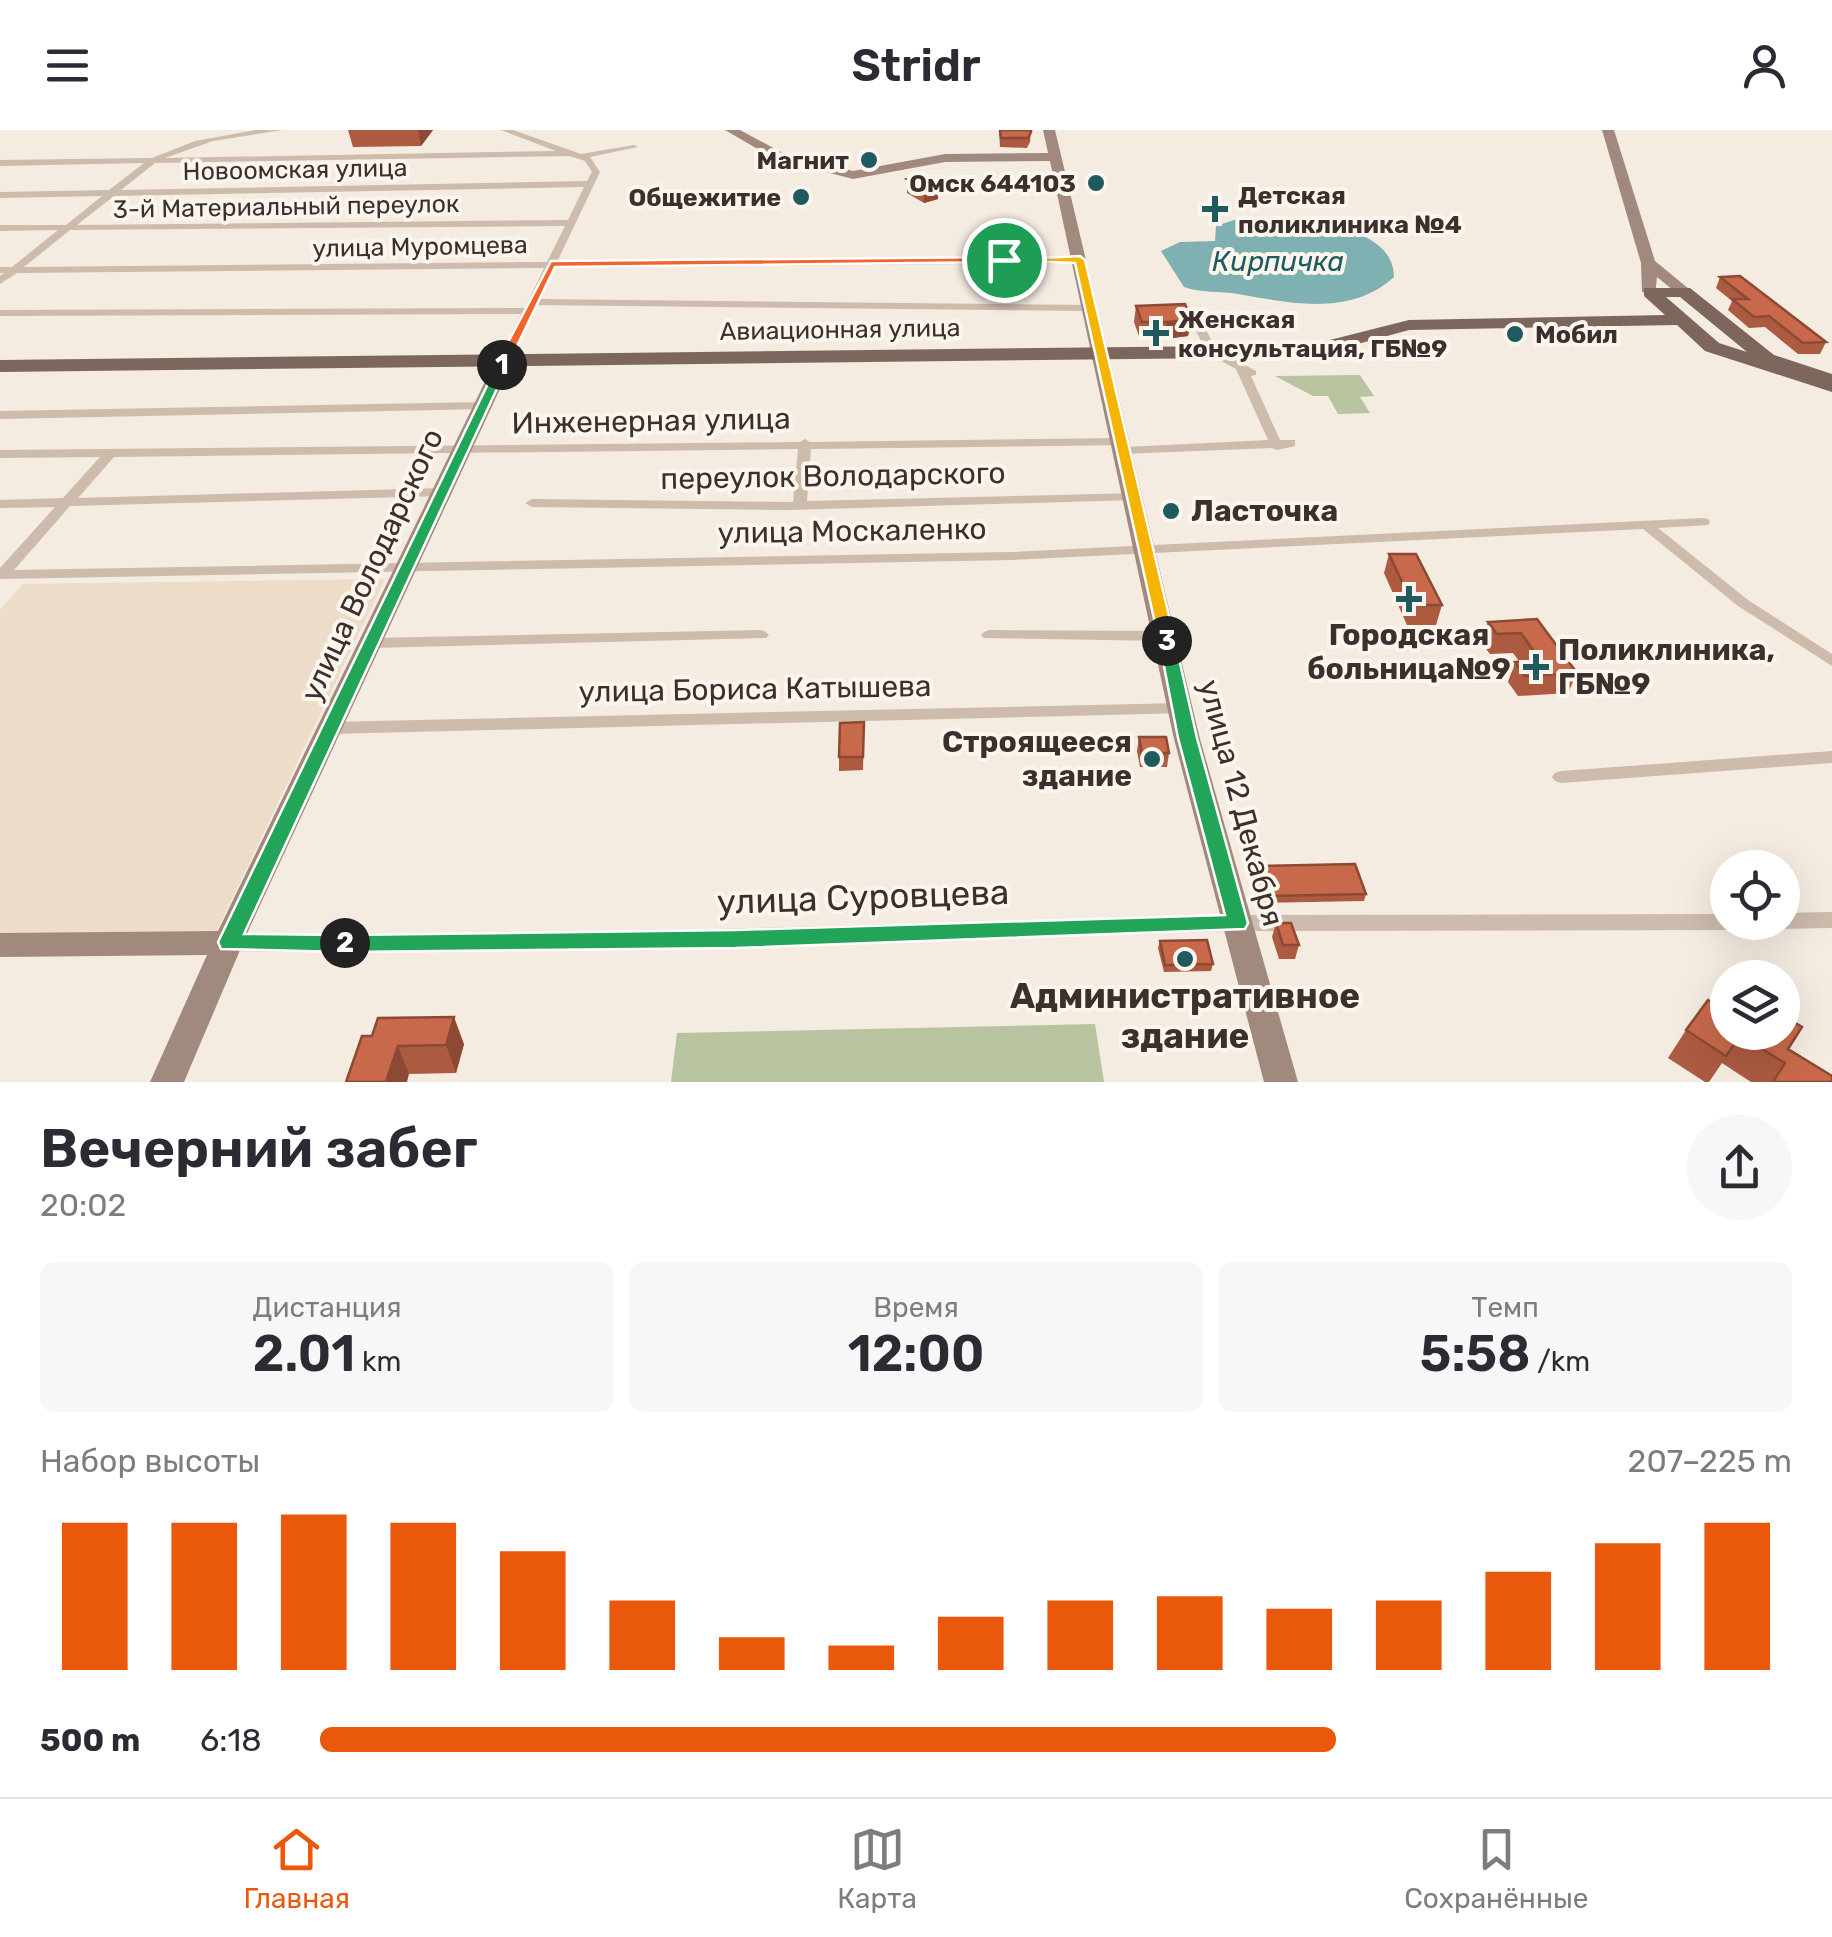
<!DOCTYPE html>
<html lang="ru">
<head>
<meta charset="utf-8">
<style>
	:root { --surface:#fff; --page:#f7f7f7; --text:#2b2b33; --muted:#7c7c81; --line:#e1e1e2; --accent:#ea580c }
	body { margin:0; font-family:Rubik,sans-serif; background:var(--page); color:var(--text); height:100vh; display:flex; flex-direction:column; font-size:38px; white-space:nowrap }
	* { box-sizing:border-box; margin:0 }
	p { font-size:32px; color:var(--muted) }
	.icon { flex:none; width:55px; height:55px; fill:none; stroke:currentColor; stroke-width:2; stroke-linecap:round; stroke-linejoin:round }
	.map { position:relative; height:952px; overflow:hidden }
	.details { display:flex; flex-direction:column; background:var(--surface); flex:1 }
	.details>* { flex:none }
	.tools { position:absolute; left:1710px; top:720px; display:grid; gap:20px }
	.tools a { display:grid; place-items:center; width:90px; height:90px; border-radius:50%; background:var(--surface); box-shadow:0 10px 40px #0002; font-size:50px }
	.pin { position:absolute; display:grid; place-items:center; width:85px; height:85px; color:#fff; margin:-42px; border:5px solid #fff; border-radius:50%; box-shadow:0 2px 10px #0007 }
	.km { position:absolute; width:50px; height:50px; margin:-25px; border-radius:50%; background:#222; color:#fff; font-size:28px; line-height:50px; text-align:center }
	.round { display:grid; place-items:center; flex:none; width:105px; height:105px; border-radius:52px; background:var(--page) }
	.summary { display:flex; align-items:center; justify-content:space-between; height:170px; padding:0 40px }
	h1 { font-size:55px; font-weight:600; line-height:75px }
	.stats { display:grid; grid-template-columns:repeat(3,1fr); gap:15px; height:170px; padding:10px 40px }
	.stats div { display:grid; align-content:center; border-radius:15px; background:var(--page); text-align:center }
	.stats b { font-size:50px; font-weight:600 }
	.stats small { font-size:28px; font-weight:400 }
	.stats p { font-size:28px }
	.chart { height:280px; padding:20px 40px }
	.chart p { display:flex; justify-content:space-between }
	.chart svg { width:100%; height:180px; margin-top:10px; stroke:var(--accent); stroke-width:6 }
	ul { padding:0 40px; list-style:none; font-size:32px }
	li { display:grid; grid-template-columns:160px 120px 1fr; align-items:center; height:75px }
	li i { height:25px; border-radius:12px; background:var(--accent) }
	header { display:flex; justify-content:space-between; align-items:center; height:130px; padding:0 40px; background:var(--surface); font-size:45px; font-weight:600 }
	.tab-bar { display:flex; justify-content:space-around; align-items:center; height:140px; border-top:2px solid var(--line); background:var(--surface); font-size:28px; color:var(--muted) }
	.tab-bar a { display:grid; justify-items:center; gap:5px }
	.tab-bar .active { color:var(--accent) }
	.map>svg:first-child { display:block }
</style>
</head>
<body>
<header><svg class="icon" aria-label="menu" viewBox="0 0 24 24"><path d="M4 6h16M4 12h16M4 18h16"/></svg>Stridr<svg class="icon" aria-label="person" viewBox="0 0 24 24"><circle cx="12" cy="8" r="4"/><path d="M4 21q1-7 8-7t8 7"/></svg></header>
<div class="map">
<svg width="1832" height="952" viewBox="0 0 1832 952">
	<rect width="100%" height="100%" fill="#f4ebe1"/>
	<path fill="#b8c4a0" d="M1360 245 1374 266 1360 267 1370 283 1338 284 1328 266H1313L1275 246Z
		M1095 894 1104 952H671L677 903Z"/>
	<path fill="#ecdcc8" d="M385 449 216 802 0 804V480L23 454Z"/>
	<path fill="#7fb0b2" d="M1237 89C1276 90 1393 86 1394 147 1350 187 1291 173 1238 164 1220 161 1201 163 1184 157L1161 121 1180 112 1215 111 1216 96Z"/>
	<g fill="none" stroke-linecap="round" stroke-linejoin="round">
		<path fill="#cdbbac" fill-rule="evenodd" d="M256 0H282L213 11 165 28 556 21 501 0H513L581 24 634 15 638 17 590 27 600 42 557 132 1080 127 1085 130 1080 133 554 138 539 169 1091 175 1096 178 1091 181 536 175 511 229 505 232 499 229 521 184 0 186V180L525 178 544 138 17 143 0 154V146L4 143H0V137H12L58 100 0 101V95H66L102 66 0 68V62L109 60 144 33 0 36V30L152 28 195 11ZM570 26 585 31 592 42 587 51 121 60 155 33ZM584 57 568 90 77 95 114 66ZM565 96 547 132 24 137 70 100Z
			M1192 180 1197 183 1216 219 1256 241V245L1251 246 1280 310H1295V316L1277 320 1272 318 1121 324V318L1125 317 1268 310 1236 239 1207 223 1187 183Z
			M483 272 489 276 487 279 0 289V281Z
			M1123 308 1129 312 1127 315 811 319 807 371 1139 363 1141 366 1139 369 1134 370 789 380 532 377 525 373 532 369 793 372 798 319 114 327 78 368 443 358 450 362 443 366 70 376 14 440 1011 422 1703 388 1708 389 1710 392 1708 395 1658 398 1748 470 1832 524V536L1738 476 1643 399 1011 430 0 449V438L55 377 0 378V370L63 368 100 327 0 328V320L800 312 805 309 810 312Z
			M761 500 766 502 769 505 766 508 371 518 363 513 371 508Z
			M989 500 1166 501 1174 506 1166 511 984 508 981 505 984 502Z
			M1181 573 1187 575 1189 579 1187 583 330 604 324 602 322 598 324 594 330 592Z
			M1832 621V633L1561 653 1555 651 1552 647 1555 643 1561 641Z
			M1832 782V798L1782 799 1775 797 1773 792H1782V783Z
			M1728 784V792H1738L1735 798 1728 800 1235 801 607 819 355 822 229 821 222 819 219 813 222 807 229 805 607 802 1235 785Z"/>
		<path fill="#a18a7d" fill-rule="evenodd" d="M725 0H740L781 22 853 41 945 24 1048 23 1043 0H1055L1200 609 1298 952H1264L1174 609 1050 31 945 32 853 49 773 28Z
			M1602 0H1614L1655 131 1689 159V165H1679L1657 147 1655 165 1642 162 1641 133Z
			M505 224 514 229 249 799 184 952H150L207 825 0 827V803L218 801 496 229Z"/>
		<path fill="#7d675c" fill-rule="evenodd" d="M1644 158H1690L1774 225 1832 244V262L1705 221 1677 195 1409 200 1310 227 0 242V230L1310 215 1409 190 1665 185 1644 166ZM1666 167H1680L1747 222 1719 213Z"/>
	</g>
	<path fill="#ac5a40" d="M348 0H433L421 16 353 17Z
		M999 0H1031L1030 12 1027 18 1000 17Z
		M921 45 938 69 924 73 907 63V49Z
		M1720 147 1826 212 1820 224H1798L1765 197 1749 198 1728 180 1732 171 1716 158Z
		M1136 176 1191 190 1188 206 1165 209H1140L1134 192Z
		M1389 424 1442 475 1436 495H1407L1384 443Z
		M1537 489 1577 543 1568 563 1518 566 1508 552 1515 532 1519 531 1513 523 1490 524 1481 512 1488 492Z
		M864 592 863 640 839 641V627Z
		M1139 607 1169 623 1167 637H1140L1137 621Z
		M1255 736 1366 764 1364 771 1262 773 1253 743Z
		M1276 793 1299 815 1295 829H1279L1272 807Z
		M1160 811 1213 834 1211 841 1164 842 1158 818Z
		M1708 870 1788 919 1832 952H1751L1722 933 1709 952H1705L1668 928 1686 900Z
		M372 906 464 914 456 943 409 944Z"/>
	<path fill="#8c4a34" d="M418 0H433L421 16Z
		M939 54 938 69 924 73V58Z
		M1191 190 1188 206 1165 209 1167 192Z
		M454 887 464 914 456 943 446 915Z
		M398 916 409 944 407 952H386Z"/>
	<path fill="#c8694b" stroke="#8c4a34" stroke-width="2.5" d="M1000 0H1031V2L1028 8H1001Z
		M921 45 939 54 924 58 907 49Z
		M1740 146 1826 212 1803 213 1769 186 1754 187 1732 169H1748L1720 147Z
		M1185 174 1191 190 1167 192H1142L1136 176Z
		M1389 424H1416L1442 475H1413Z
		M1537 489 1577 543 1525 546 1515 532 1540 530 1521 503 1497 504 1488 492Z
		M864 592 863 627H839L840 593Z
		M1139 607H1166L1169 623H1142Z
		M1355 734 1366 764 1264 766 1255 736Z
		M1276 793H1291L1299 815H1283Z
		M1207 810 1213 834 1165 835 1160 811Z
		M1708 870 1728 882V902H1782V885L1802 897 1788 919 1832 946V952H1773L1785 933 1740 906 1726 926 1686 900Z
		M454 887 446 915 398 916 386 952H346L362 906H372L378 888Z"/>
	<path fill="#f0652b" stroke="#fff" stroke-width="2.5" d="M1004 127 1008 132 555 137 508 235 502 239 496 235 551 131Z"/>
	<path fill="#22a559" stroke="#fff" stroke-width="2.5" d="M498 233 508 235 244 804 345 805 356 813 345 822 221 819 218 812Z"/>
	<path fill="#22a559" stroke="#fff" stroke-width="2.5" d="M1167 506 1175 511 1197 608 1248 793 1245 799 735 818 345 822 334 813 345 805 735 800 1225 785 1178 608 1159 511Z"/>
	<path fill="#f5b400" stroke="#fff" stroke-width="2.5" d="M1080 126 1085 130 1175 511 1167 517 1159 511 1075 133 999 130Z"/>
	<g fill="#1f5a5e" stroke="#fbf5ee" stroke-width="4">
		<circle cx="869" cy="30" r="10"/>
		<circle cx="1096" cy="53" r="10"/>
		<circle cx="801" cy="67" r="10"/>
		<path d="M1210 64h10v10h10v10h-10v10h-10v-10h-10v-10h10z"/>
		<path d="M1151 188h10v10h10v10h-10v10h-10v-10h-10v-10h10z"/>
		<circle cx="1515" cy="204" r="10"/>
		<circle cx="1171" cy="381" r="10"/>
		<path d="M1404 454h10v10h10v10h-10v10h-10v-10h-10v-10h10z"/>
		<path d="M1531 522h10v10h10v10h-10v10h-10v-10h-10v-10h10z"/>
		<circle cx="1152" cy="629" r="10"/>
		<circle cx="1185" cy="829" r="10"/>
	</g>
	<g text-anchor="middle" stroke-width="8" stroke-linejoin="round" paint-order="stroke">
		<g font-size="25" font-weight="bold" fill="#3b302b" stroke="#fbf5ee" text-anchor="end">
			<text x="849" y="39">Магнит</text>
			<text x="1076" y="62">Омск 644103</text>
			<text x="1238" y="74" text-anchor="start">Детская<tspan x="1238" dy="29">поликлиника №4</tspan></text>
			<text x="781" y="76">Общежитие</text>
			<text x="1178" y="198" text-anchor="start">Женская<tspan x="1178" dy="29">консультация, ГБ№9</tspan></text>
			<text x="1535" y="213" text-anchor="start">Мобил</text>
		</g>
		<g font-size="25" fill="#3b302b" stroke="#fbf5ee">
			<text transform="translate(295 39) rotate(-1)" y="9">Новоомская улица</text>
			<text transform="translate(286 76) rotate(-1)" y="9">3-й Материальный переулок</text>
			<text transform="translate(420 116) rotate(-1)" y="9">улица Муромцева</text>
			<text transform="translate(840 199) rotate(-1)" y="9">Авиационная улица</text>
		</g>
		<g font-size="28" font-style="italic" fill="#1f5a5e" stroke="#fbf5ee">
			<text x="1278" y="141">Кирпичка</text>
		</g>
		<g font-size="30" fill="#3b302b" stroke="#fbf5ee">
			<text transform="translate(651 291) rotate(-1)" y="10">Инженерная улица</text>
			<text transform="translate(833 346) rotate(-1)" y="10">переулок Володарского</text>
			<text transform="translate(852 401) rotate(-1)" y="10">улица Москаленко</text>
			<text transform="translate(372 435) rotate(-65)" y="10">улица Володарского</text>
			<text transform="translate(755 559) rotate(-1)" y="10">улица Бориса Катышева</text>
			<text transform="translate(1241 673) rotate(75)" y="10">улица 12 Декабря</text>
		</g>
		<g font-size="30" font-weight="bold" fill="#3b302b" stroke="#fbf5ee" text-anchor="start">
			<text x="1191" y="391">Ласточка</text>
			<text x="1409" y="515" text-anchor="middle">Городская<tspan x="1409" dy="34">больница№9</tspan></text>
			<text x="1558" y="530">Поликлиника,<tspan x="1558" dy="34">ГБ№9</tspan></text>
			<text x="1132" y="622" text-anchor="end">Строящееся<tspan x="1132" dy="34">здание</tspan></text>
		</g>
		<g font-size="35" fill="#3b302b" stroke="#fbf5ee">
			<text transform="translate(863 767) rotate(-2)" y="12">улица Суровцева</text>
		</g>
		<g font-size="35" font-weight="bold" fill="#3b302b" stroke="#fbf5ee">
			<text x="1185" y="878">Административное<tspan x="1185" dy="40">здание</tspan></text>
		</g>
	</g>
</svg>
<div class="tools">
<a><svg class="icon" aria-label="locate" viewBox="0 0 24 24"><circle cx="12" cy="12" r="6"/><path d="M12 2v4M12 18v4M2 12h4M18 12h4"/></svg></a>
<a><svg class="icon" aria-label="layers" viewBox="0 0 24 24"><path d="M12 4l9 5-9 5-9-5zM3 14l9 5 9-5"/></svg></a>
</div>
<div class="pin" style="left:1004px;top:130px;background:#1e9e55"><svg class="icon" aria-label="arrive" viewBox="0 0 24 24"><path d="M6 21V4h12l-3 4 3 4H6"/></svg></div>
<b class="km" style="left:502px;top:235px">1</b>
<b class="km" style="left:345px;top:813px">2</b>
<b class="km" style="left:1167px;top:511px">3</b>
</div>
<section class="details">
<div class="summary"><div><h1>Вечерний забег</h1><p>20:02</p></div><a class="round"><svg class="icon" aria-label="share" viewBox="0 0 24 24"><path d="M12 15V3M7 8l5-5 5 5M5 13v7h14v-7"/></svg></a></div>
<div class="stats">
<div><p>Дистанция</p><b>2.01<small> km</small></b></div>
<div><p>Время</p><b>12:00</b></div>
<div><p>Темп</p><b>5:58<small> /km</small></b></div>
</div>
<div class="chart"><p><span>Набор высоты</span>207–225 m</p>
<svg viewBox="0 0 160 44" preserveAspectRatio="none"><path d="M5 44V8M15 44V8M25 44V6M35 44V8M45 44V15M55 44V27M65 44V36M75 44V38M85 44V31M95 44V27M105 44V26M115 44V29M125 44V27M135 44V20M145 44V13M155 44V8"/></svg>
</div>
<ul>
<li><b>500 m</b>6:18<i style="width:69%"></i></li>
</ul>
</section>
<nav class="tab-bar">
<a class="active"><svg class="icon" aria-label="home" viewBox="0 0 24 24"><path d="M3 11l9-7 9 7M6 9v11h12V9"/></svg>Главная</a>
<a><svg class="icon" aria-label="map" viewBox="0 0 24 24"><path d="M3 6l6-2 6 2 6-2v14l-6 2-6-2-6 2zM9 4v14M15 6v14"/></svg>Карта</a>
<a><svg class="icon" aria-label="saved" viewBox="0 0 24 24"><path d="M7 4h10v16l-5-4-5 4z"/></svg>Сохранённые</a>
</nav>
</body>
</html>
